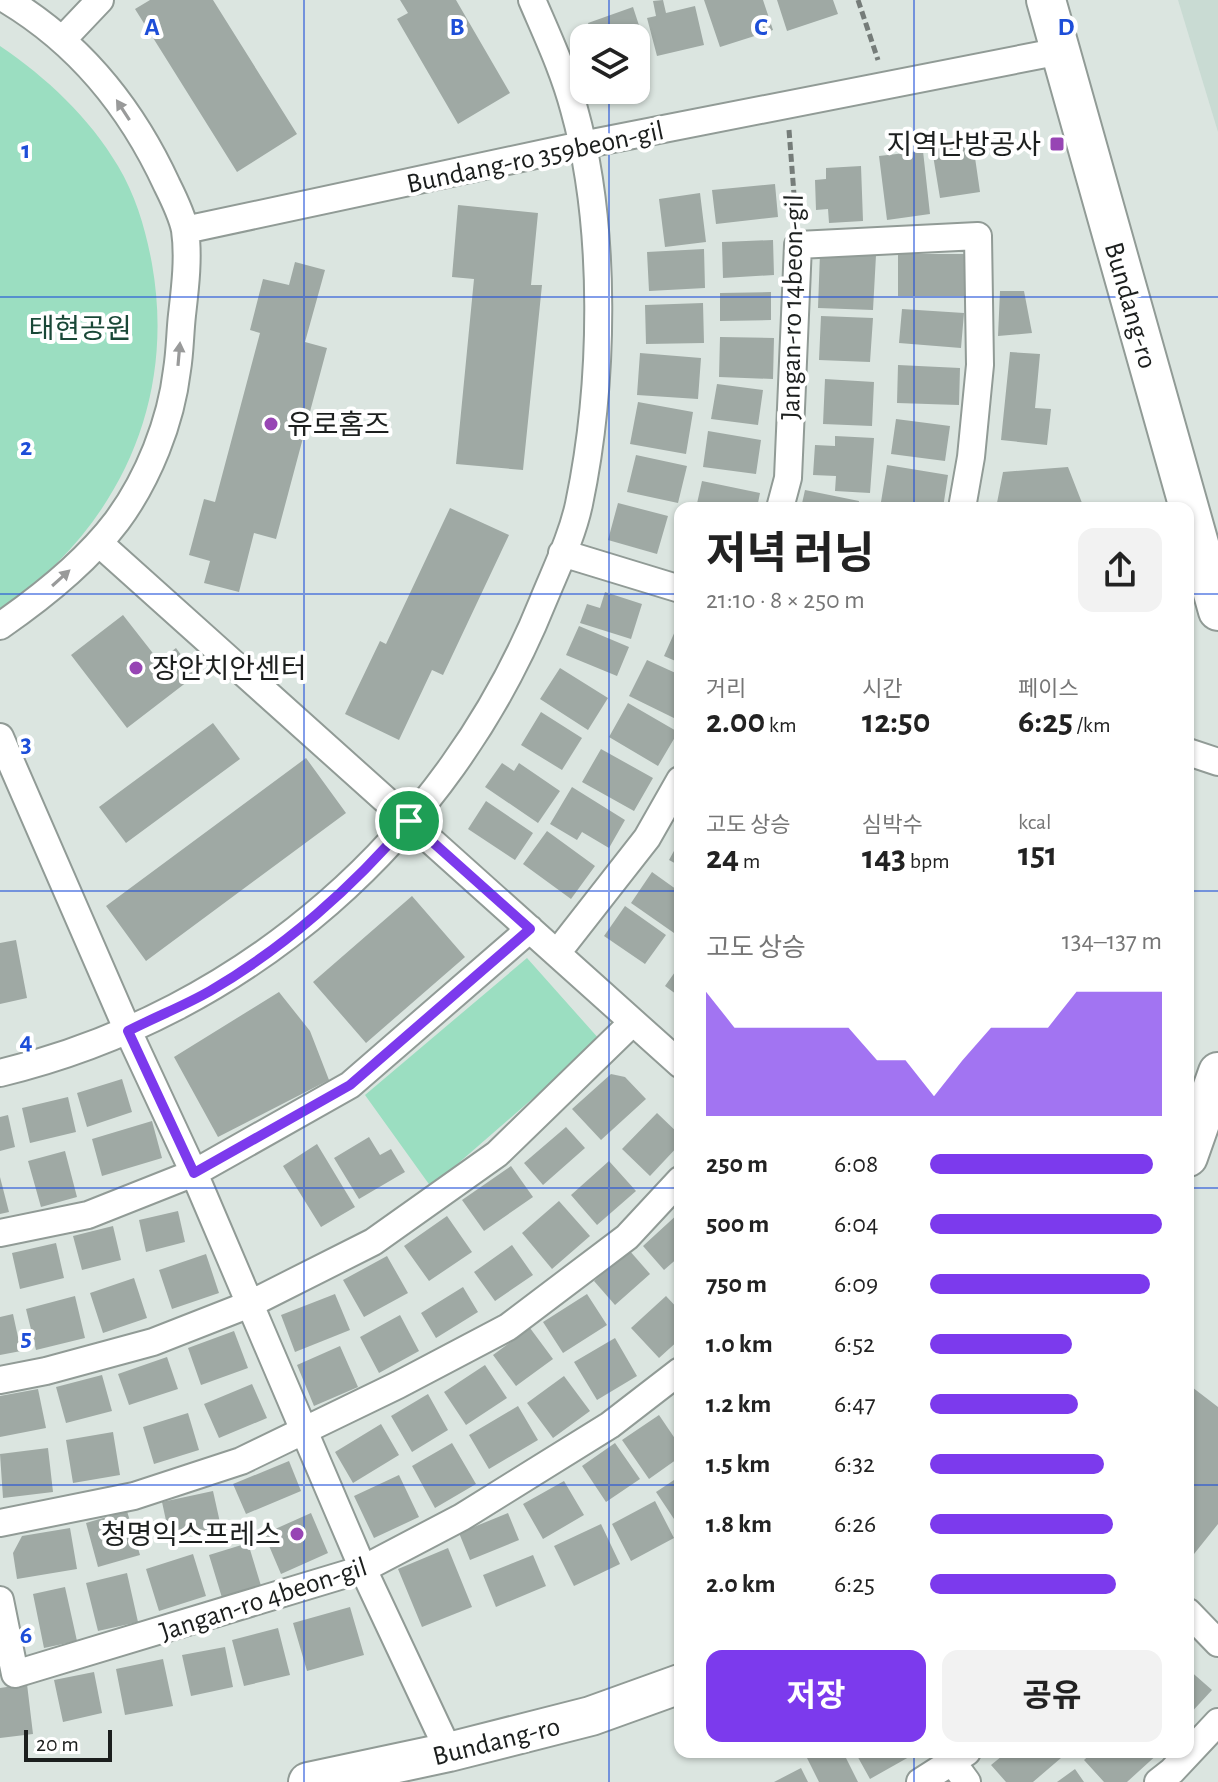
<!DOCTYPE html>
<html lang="ko">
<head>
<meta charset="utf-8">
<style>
	:root { --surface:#fff; --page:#f2f2f2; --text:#222; --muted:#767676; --accent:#7c3aed }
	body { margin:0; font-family:"Alegreya Sans","Noto Sans KR",sans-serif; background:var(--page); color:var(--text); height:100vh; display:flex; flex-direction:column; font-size:30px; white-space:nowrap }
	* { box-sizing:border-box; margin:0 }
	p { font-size:26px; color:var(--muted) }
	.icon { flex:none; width:44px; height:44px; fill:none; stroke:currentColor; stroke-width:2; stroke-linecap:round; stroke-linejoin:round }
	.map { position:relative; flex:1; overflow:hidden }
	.side { position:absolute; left:674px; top:502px; width:520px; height:1256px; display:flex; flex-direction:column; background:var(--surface); border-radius:16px; box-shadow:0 2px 6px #0004 }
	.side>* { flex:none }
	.buttons { position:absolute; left:570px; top:24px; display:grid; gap:16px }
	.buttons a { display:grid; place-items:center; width:80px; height:80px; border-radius:16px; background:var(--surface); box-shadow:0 2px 6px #0004; font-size:40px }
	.scale { position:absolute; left:24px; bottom:20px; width:88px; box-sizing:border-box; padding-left:8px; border:4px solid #1c1f1e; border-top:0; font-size:22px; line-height:28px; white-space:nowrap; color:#1c1f1e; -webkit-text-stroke:6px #fff; paint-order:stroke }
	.pin { position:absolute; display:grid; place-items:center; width:68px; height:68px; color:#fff; margin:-34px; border:4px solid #fff; border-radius:50%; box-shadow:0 2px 8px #0007 }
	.round { display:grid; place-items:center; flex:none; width:84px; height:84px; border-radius:16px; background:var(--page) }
	.head { display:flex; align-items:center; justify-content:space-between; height:136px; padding:0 32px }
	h1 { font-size:44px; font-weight:700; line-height:60px }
	.figures { display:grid; grid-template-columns:repeat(3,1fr); gap:12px; height:136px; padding:8px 32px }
	.figures div { display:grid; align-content:center }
	.figures b { font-size:34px; font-weight:700 }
	.figures small { font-size:22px; font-weight:400 }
	.figures p { font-size:22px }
	.chart { height:224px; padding:16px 32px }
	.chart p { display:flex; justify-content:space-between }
	.chart svg { width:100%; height:144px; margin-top:8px; fill:var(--accent); opacity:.7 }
	.action { display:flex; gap:16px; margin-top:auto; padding:16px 32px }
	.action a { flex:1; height:92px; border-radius:16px; background:var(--accent); color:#fff; font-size:32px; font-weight:700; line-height:92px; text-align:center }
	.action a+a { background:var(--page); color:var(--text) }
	ul { padding:0 32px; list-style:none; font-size:26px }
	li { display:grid; grid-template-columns:128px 96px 1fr; align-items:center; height:60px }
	li i { height:20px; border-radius:10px; background:var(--accent) }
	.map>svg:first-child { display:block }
</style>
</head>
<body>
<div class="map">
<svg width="1218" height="1782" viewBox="0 0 1218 1782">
	<rect width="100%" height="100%" fill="#dbe5e0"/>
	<path fill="#c9dbd3" d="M1178 0H1218V132Z"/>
	<path fill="#9bdec1" d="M0 46C47 78 89 117 118 166 136 196 146 231 152 264 177 404 116 531 0 610Z
		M527 958 600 1040 431 1187 365 1095Z"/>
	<path fill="#9fa9a4" d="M150 0H213L297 134 237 172 135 9Z
		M400 0H456L510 93 458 124 397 19 408 13Z
		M663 0 666 13 695 6 704 45 657 56 647 18 656 16 653 1Z
		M704 0H763L773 30 720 47Z
		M777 0H833L838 14 787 31Z
		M633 7 650 59 636 64V38H593L588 23Z
		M972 137 980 192 940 198 931 143Z
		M923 151 930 214 887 220 879 156Z
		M861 166 863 221 829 223 828 209 816 210 815 180 826 179V168Z
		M775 184 778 217 716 224 712 190Z
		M700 193 706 242 665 247 659 199Z
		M458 205 538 213 531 285H542L523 470 456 464 474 279 452 277Z
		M773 240 774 275 723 278 722 242Z
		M704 249 705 288 649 291 647 252Z
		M820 253 876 255 873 310 818 308Z
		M898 254H970V296H898Z
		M295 262 325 270 305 342 327 348 276 539 254 533 239 592 204 583 210 561 189 555 204 499 215 502 260 333 250 330 263 279 289 285Z
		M1000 291H1024L1032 333 998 336Z
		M771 292V320L720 321V293Z
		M703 303 704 343 646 344 645 305Z
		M902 309 964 313 961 348 899 343Z
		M821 316 873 318 870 362 819 360Z
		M720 337 774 338 773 379 719 377Z
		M1010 352 1040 354 1035 408 1051 409 1047 445 1001 440Z
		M640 353 701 358 698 399 637 395Z
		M898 365 960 368 959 405 897 403Z
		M825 379 874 382 872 426 823 424Z
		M717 384 763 390 758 425 711 419Z
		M638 402 693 412 686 454 630 444Z
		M896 419 950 426 945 461 891 454Z
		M708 431 761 440 756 474 703 467Z
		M835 436 874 438 870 493 835 491 836 476 813 475 815 445 835 446Z
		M636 455 687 466 678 503 627 492Z
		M887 465 948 475 943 508H880Z
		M1068 467 1084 508H996L1003 472Z
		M702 481 760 493 757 508H696Z
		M805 490 859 501 858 508H801Z
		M618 503 668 516 657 554 608 540Z
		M450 508 509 535 443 675 432 670 399 740 345 714 380 641 386 644Z
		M605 592 642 604 631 639 580 623 587 604 600 608Z
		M123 615 159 661 176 648 196 675 127 728 71 655Z
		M680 620V663L664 656Z
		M579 626 629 647 617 676 566 655Z
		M647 660 680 675V721L629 696Z
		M560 668 608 698 588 730 540 699Z
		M628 703 678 732 658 766 609 737Z
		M541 712 582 738 562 770 521 745Z
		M213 723 240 759 126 843 99 807Z
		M601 749 653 778 634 811 582 782Z
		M306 758 346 813 146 961 106 906Z
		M502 763 514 771 519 763 560 791 538 823 485 787Z
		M572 787 625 820 609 848 582 832 577 840 550 824Z
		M486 801 533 833 515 860 468 829Z
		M547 831 595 866 571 899 523 864Z
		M680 840V866L669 860Z
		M652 872 680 892V925L674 933 631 903Z
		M412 896 465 957 366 1043 313 982Z
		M625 906 666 935 645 964 604 936Z
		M16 940 27 998 0 1004V943Z
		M680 965V997L665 986Z
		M279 992 310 1031 329 1080 218 1137 174 1057Z
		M611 1074 625 1077 646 1099 601 1140 572 1109Z
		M122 1079 132 1112 87 1127 77 1093Z
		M68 1097 76 1132 30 1143 22 1108Z
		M657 1113 680 1135V1144L650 1176 622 1149Z
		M8 1115 15 1147 0 1151V1117Z
		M152 1121 162 1158 102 1176 92 1139Z
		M566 1127 585 1148 543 1185 524 1163Z
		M369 1137 380 1155 391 1149 405 1172 359 1199 334 1158Z
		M317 1144 355 1207 321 1227 283 1166Z
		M65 1151 77 1197 41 1207 28 1161Z
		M609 1161 636 1191 597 1225 571 1195Z
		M511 1166 533 1197 484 1231 462 1200Z
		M0 1177 9 1212 0 1214Z
		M559 1201 590 1236 552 1269 522 1233Z
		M178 1211 185 1242 146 1252 139 1220Z
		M680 1212V1256L664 1270 643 1246Z
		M447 1216 472 1252 429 1281 404 1246Z
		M113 1226 121 1260 82 1270 73 1236Z
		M56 1243 64 1278 20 1289 12 1253Z
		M512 1245 533 1275 495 1301 474 1272Z
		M629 1250 650 1274 615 1305 594 1281Z
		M206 1254 219 1293 172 1309 159 1270Z
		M387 1256 408 1293 364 1317 343 1280Z
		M134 1278 147 1318 103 1333 90 1293Z
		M463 1287 478 1312 436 1338 421 1313Z
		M335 1294 350 1330 295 1352 281 1315Z
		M587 1294 607 1325 563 1353 543 1322Z
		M75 1296 85 1338 36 1350 26 1309Z
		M666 1296 680 1311V1339L659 1358 631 1328Z
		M13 1314 21 1351 0 1355V1317Z
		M400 1315 419 1351 379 1373 360 1337Z
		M530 1328 553 1359 516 1386 493 1355Z
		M234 1331 248 1368 201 1385 188 1348Z
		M615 1338 637 1376 597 1400 574 1362Z
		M340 1346 358 1387 314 1406 297 1365Z
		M167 1357 178 1389 129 1405 118 1374Z
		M485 1365 507 1398 466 1425 444 1392Z
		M102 1375 112 1411 66 1423 56 1387Z
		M564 1376 590 1411 553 1438 527 1403Z
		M252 1384 267 1418 219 1438 204 1404Z
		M1188 1384 1218 1407V1524L1194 1554 1188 1549Z
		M38 1389 46 1428 0 1437V1396Z
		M428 1394 448 1430 412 1452 391 1416Z
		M518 1406 538 1440 489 1469 469 1435Z
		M188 1413 199 1450 154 1464 143 1427Z
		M659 1415 680 1446V1457L649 1479 622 1440Z
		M381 1424 399 1455 353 1483 335 1452Z
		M113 1432 120 1475 73 1483 66 1440Z
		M452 1443 476 1484 435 1508 412 1466Z
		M615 1443 640 1479 606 1502 582 1466Z
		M48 1448 53 1492 3 1498 0 1454Z
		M289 1461 301 1491 246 1514 233 1484Z
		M399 1475 419 1517 374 1538 354 1496Z
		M680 1476V1528L656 1492Z
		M564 1481 584 1515 543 1539 523 1504Z
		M213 1491 221 1527 170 1539 162 1502Z
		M655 1501 674 1538 631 1561 612 1524Z
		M127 1511 140 1555 98 1567 86 1523Z
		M311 1513 328 1553 281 1574 264 1534Z
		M508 1513 519 1540 470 1560 459 1533Z
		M601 1524 620 1564 574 1586 554 1546Z
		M70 1528 77 1569 17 1579 13 1553 22 1536Z
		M248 1543 262 1589 223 1601 209 1555Z
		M448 1548 472 1607 422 1627 398 1569Z
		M193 1554 206 1596 159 1611 146 1569Z
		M533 1555 546 1586 496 1607 483 1575Z
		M127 1573 138 1622 98 1631 86 1583Z
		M65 1587 77 1641 44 1648 33 1594Z
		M350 1607 364 1655 307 1671 293 1623Z
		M278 1628 290 1675 244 1686 232 1640Z
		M225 1647 233 1687 191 1696 182 1655Z
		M163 1659 173 1706 125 1715 116 1669Z
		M1188 1669 1212 1690 1188 1716Z
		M94 1672 102 1713 63 1722 54 1680Z
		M27 1684 33 1734 0 1738V1688Z
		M819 1752H843L858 1782H819L807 1758Z
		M855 1752H906L909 1757 870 1779Z
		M1007 1752H1068L1033 1782H1006L991 1765Z
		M1093 1752H1160L1127 1782H1104L1084 1760Z
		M801 1768 808 1782H774Z
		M1075 1769 1084 1782H1057Z"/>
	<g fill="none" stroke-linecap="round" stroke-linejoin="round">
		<g stroke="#919b96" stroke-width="30">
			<path id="street" d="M63 39 100 0
				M185 230 582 145 1061 51
				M780 508 788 478 798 245 978 236 980 365 971 457 962 508
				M99 543 680 1064
				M562 553 680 589
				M0 626C42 597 86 562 117 521 148 479 171 422 177 370 180 352 180 333 182 315 185 289 189 257 185 230 182 215 174 199 167 185 132 109 80 44 7 0
				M0 737 128 1031 194 1173 363 1569 449 1752
				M1188 752 1218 762
				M557 953 647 838 680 780
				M0 1073C246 1014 449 835 543 601 556 569 572 537 579 504 604 384 607 227 574 109 564 71 547 35 532 0
				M0 1233 88 1215 194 1173 350 1085 530 929
				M0 1380 46 1371 153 1342 250 1304 373 1242 497 1154 633 1022
				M0 1523 134 1496 241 1461 398 1385 508 1327 627 1237 680 1180
				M0 1600 15 1674 363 1569 462 1517 610 1425 680 1371
				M1188 1612 1218 1643
				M945 1752 967 1782
				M920 1782 967 1752
				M1158 1782 1172 1771 1218 1722"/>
		</g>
		<g stroke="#919b96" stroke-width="42">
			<path id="secondary" d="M1046 0 1218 611
				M1188 1157 1218 1072
				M308 1782 449 1752 591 1716 680 1684"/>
		</g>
		<path stroke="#757c79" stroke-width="5" stroke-dasharray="8 4" stroke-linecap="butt" d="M858 0 878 60
			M789 130 796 220"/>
		<use href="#street" stroke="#fff" stroke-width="26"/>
		<use href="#secondary" stroke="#fff" stroke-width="38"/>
	</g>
	<defs><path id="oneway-solid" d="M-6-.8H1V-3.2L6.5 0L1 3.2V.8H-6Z" transform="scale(2)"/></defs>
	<g fill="#999a9a">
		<use href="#oneway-solid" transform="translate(123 110) rotate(-123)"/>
		<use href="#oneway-solid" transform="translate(179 354) rotate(-85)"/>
		<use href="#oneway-solid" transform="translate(61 578) rotate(-42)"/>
	</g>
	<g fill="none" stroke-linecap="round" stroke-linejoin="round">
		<g stroke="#fff" stroke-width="16">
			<path id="route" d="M409 821 530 929 350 1085 194 1173 128 1031C155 1017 184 1006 210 991 284 948 354 886 409 821Z"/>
		</g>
		<use href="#route" stroke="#7c3aed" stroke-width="10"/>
	</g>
	<path fill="none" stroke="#1d4ed8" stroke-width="2" stroke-opacity="0.55" d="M304 0V1782M609 0V38M914 0V508M609 90V1782M0 297H1218M0 594H680M1188 594H1218M0 891H680M1188 891H1218M0 1188H680M1188 1188H1218M0 1485H680M1188 1485H1218M914 1752V1782"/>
	<g fill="#9745b4" stroke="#fff" stroke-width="3">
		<rect x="1049" y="136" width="16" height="16" rx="4"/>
		<circle cx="271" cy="424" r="8"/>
		<circle cx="136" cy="668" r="8"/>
		<circle cx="297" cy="1534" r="8"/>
	</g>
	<g text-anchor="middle" stroke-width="8" stroke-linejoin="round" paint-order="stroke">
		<g font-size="28" fill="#1c1f1e" stroke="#fff" text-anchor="end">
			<text x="1041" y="154">지역난방공사</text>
			<text x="287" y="434" text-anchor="start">유로홈즈</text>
			<text x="152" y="678" text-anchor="start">장안치안센터</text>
			<text x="281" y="1544">청명익스프레스</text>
		</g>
		<g font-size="28" fill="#1c1f1e" stroke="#fff">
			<text transform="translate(535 156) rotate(-12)" y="10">Bundang-ro 359beon-gil</text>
			<text transform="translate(1132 305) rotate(74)" y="10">Bundang-ro</text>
			<text transform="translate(791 307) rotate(-89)" y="10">Jangan-ro 14beon-gil</text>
			<text transform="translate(263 1598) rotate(-18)" y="10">Jangan-ro 4beon-gil</text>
			<text transform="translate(496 1740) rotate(-14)" y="10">Bundang-ro</text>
		</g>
		<g font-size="28" fill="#194837" stroke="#fff">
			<text x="80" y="338">태현공원</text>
		</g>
	</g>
	<g font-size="26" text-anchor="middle" font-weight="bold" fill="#1d4ed8" stroke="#fff" stroke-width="8" stroke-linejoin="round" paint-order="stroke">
		<text x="152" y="35">A</text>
		<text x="457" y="35">B</text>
		<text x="761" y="35">C</text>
		<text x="1066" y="35">D</text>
		<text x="26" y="158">1</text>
		<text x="26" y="455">2</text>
		<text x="26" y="752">3</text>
		<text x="26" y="1049">4</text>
		<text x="26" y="1346">5</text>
		<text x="26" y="1643">6</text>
	</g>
</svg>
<div class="buttons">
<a><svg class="icon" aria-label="layers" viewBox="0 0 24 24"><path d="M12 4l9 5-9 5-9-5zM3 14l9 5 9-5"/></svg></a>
</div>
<div class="scale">20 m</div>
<div class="pin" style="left:409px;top:821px;background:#1e9e55"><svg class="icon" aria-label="arrive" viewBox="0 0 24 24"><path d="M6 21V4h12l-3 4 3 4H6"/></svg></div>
<section class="side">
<div class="head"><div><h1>저녁 러닝</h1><p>21:10 · 8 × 250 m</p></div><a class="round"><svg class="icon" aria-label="share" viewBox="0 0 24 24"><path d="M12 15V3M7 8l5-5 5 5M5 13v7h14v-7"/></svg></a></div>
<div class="figures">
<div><p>거리</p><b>2.00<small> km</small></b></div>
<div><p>시간</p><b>12:50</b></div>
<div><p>페이스</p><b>6:25<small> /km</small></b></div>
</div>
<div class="figures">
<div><p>고도 상승</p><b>24<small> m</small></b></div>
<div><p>심박수</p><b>143<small> bpm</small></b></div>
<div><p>kcal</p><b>151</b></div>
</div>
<div class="chart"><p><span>고도 상승</span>134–137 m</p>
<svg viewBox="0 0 160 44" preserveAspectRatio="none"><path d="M0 44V6L10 17L20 17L30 17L40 17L50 17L60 27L70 27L80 38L90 27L100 17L110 17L120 17L130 6L140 6L150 6L160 6V44z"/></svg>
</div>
<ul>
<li><b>250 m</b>6:08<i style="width:96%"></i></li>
<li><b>500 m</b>6:04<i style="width:100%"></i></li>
<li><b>750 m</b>6:09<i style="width:95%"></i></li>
<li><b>1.0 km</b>6:52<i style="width:61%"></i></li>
<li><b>1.2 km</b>6:47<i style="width:64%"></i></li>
<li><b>1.5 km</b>6:32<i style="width:75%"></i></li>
<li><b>1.8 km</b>6:26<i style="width:79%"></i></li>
<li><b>2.0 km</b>6:25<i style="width:80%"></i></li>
</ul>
<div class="action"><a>저장</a><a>공유</a></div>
</section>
</div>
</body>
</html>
